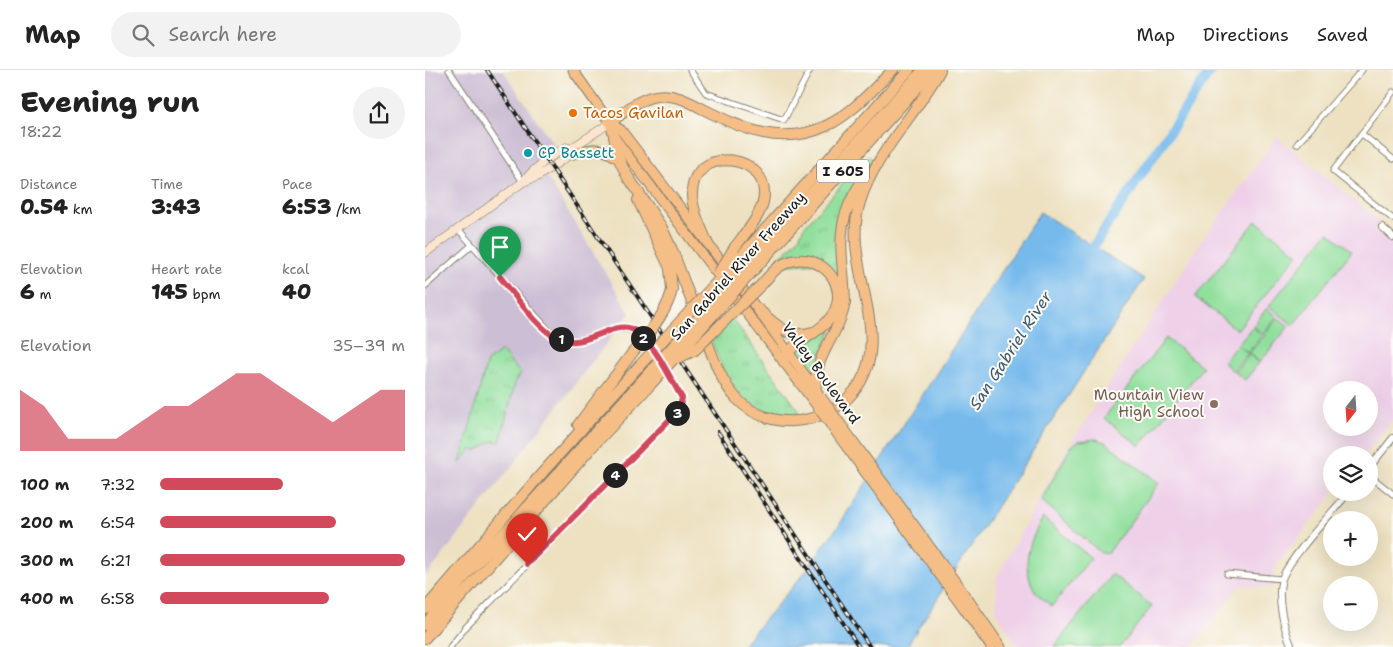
<!DOCTYPE html>
<html lang="en">
<head>
<meta charset="utf-8">
<style>
	:root { --surface:#fff; --page:#f2f2f2; --text:#222; --muted:#767676; --line:#e0e0e0; --accent:#d1495b }
	body { margin:0; font-family:"Shantell Sans",sans-serif; background:var(--page); color:var(--text); height:100vh; display:flex; flex-direction:column; font-size:19px; white-space:nowrap }
	* { box-sizing:border-box; margin:0 }
	p { font-size:16px; color:var(--muted) }
	.icon { flex:none; width:28px; height:28px; fill:none; stroke:currentColor; stroke-width:2; stroke-linecap:round; stroke-linejoin:round }
	.map { position:relative; flex:1; overflow:hidden }
	.details { display:flex; flex-direction:column; background:var(--surface); width:425px }
	.details>* { flex:none }
	.needle { width:32px; rotate:197deg }
	.controls { position:absolute; left:898px; top:311px; display:grid; gap:10px }
	.controls a { display:grid; place-items:center; width:55px; height:55px; border-radius:50%; background:var(--surface); box-shadow:0 5px 20px #0002; font-size:25px }
	.pin { position:absolute; display:grid; place-items:center; width:42px; height:42px; color:#fff; margin:-51px -21px; border-radius:50% 50% 50% 0; rotate:-45deg; box-shadow:0 0 5px #0007 }
	.pin .icon { rotate:45deg }
	.km { position:absolute; width:25px; height:25px; margin:-12px; border-radius:50%; background:#222; color:#fff; font-size:14px; line-height:25px; text-align:center }
	.round { display:grid; place-items:center; flex:none; width:52px; height:52px; border-radius:26px; background:var(--page) }
	.overview { display:flex; align-items:center; justify-content:space-between; height:85px; padding:0 20px }
	h1 { font-size:28px; font-weight:800; line-height:38px }
	.metrics { display:grid; grid-template-columns:repeat(3,1fr); gap:8px; height:85px; padding:5px 20px }
	.metrics div { display:grid; align-content:center }
	.metrics b { font-size:21px; font-weight:800 }
	.metrics small { font-size:14px; font-weight:400 }
	.metrics p { font-size:14px }
	.chart { height:140px; padding:10px 20px }
	.chart p { display:flex; justify-content:space-between }
	.chart svg { width:100%; height:90px; margin-top:5px; fill:var(--accent); opacity:.7 }
	ul { padding:0 20px; list-style:none; font-size:16px }
	li { display:grid; grid-template-columns:80px 60px 1fr; align-items:center; height:38px }
	li i { height:12px; border-radius:6px; background:var(--accent) }
	header { display:flex; align-items:center; gap:30px; box-sizing:border-box; height:70px; padding:0 25px; background:var(--surface); border-bottom:1px solid var(--line) }
	header strong { font-size:24px }
	nav { display:flex; gap:28px; margin-inline-start:auto; font-size:18px }
	.search { width:350px; height:45px; background:var(--page); display:flex; align-items:center; gap:12px; box-sizing:border-box; padding:0 18px; border-radius:28px; color:var(--muted); font-size:19px }
	main { display:flex; flex:1; min-height:0 }
	.map>svg:first-child { display:block }
</style>
</head>
<body>
<header>
<strong>Map</strong>
<div class="search"><svg class="icon" aria-label="search" viewBox="0 0 24 24"><circle cx="10" cy="10" r="6"/><path d="M15 15l6 6"/></svg>Search here</div>
<nav><a>Map</a><a>Directions</a><a>Saved</a></nav>
</header>
<main>
<section class="details">
<div class="overview"><div><h1>Evening run</h1><p>18:22</p></div><a class="round"><svg class="icon" aria-label="share" viewBox="0 0 24 24"><path d="M12 15V3M7 8l5-5 5 5M5 13v7h14v-7"/></svg></a></div>
<div class="metrics">
<div><p>Distance</p><b>0.54<small> km</small></b></div>
<div><p>Time</p><b>3:43</b></div>
<div><p>Pace</p><b>6:53<small> /km</small></b></div>
</div>
<div class="metrics">
<div><p>Elevation</p><b>6<small> m</small></b></div>
<div><p>Heart rate</p><b>145<small> bpm</small></b></div>
<div><p>kcal</p><b>40</b></div>
</div>
<div class="chart"><p><span>Elevation</span>35–39 m</p>
<svg viewBox="0 0 160 44" preserveAspectRatio="none"><path d="M0 44V14L10 22L20 38L30 38L40 38L50 30L60 22L70 22L80 14L90 6L100 6L110 14L120 22L130 30L140 22L150 14L160 14V44z"/></svg>
</div>
<ul>
<li><b>100 m</b>7:32<i style="width:50%"></i></li>
<li><b>200 m</b>6:54<i style="width:72%"></i></li>
<li><b>300 m</b>6:21<i style="width:100%"></i></li>
<li><b>400 m</b>6:58<i style="width:69%"></i></li>
</ul>
</section>
<div class="map">
<svg width="968" height="577" viewBox="0 0 968 577">
	<defs>
		<pattern id="grass-tufts" width="24" height="20" patternUnits="userSpaceOnUse" patternTransform="scale(1.25)"><rect width="24" height="20" fill="#91df9d"/><path d="M3 7l-1-3M5 7V3M7 7l1-3M15 17l-1-3M17 17v-4M19 17l1-3" fill="none" stroke="#7cbf87"/></pattern>
	</defs>
	<rect width="100%" height="100%" fill="#fdfcf7"/>
	<filter id="ink" filterUnits="userSpaceOnUse"><feTurbulence type="fractalNoise" baseFrequency=".02" numOctaves="2"/><feDisplacementMap in="SourceGraphic" scale="10" xChannelSelector="R" yChannelSelector="G"/><feConvolveMatrix kernelMatrix="1 2 1 2 8 2 1 2 1" color-interpolation-filters="sRGB"/></filter>
	<filter id="wash" filterUnits="userSpaceOnUse"><feTurbulence type="fractalNoise" baseFrequency=".0096" numOctaves="4" result="noise"/><feDisplacementMap in="SourceGraphic" scale="20" xChannelSelector="R" yChannelSelector="G"/><feGaussianBlur stdDeviation="1.12" result="paint"/><feColorMatrix in="noise" values="0 0 0 0 0 0 0 0 0 0 0 0 0 0 0 0 0 1.4 0 .05"/><feComposite in="paint" operator="in"/></filter>
	<g filter="url(#wash)">
		<rect width="100%" height="100%" fill="#ede1c1"/>
		<path fill="#eed0e8" fill-rule="evenodd" d="M852 67 954 151 949 158 968 175V349L939 385H906V422L909 423 853 493 848 501 845 518 815 515 766 577H594L571 542 572 506 643 378 777 170ZM906 320H944V358H906Z"/>
		<path fill="#ccbed4" d="M0 0H78L141 93 122 107 205 243 0 508Z"/>
		<path fill="url(#grass-tufts)" stroke="#567e5c" d="M443 86 449 91 420 128 412 164 415 242 387 303 371 282 403 257 415 233 398 193 348 196 354 190 353 187C362 182 376 168 378 158Z
			M307 248 374 341 373 344C316 346 303 313 285 267Z
			M76 281 96 304 91 309 75 372 67 371 51 381 47 379 35 393 62 292Z"/>
		<path fill="#91df9d" stroke="#567e5c" d="M831 151 873 184 812 260 770 227Z
			M903 162 927 181 868 255 844 236Z
			M842 238 852 247 838 264 828 256Z
			M853 248 864 256 835 292 824 283 839 266 841 267 839 265Z
			M827 257 837 265 823 283 815 277 823 283 808 301 798 292Z
			M741 268 778 297 715 376 679 348Z
			M824 284 834 293 820 310 810 302Z
			M671 369 680 372 734 413 683 483H676L616 430 646 377 653 371Z
			M618 448 666 488 627 536C622 532 614 527 610 521 595 495 604 471 618 448Z
			M687 504 727 536 695 577H629Z"/>
		<path fill="#76baec" stroke="#496b84" d="M615 142 719 209 481 577H316L377 506 416 452Z"/>
		<g fill="none" stroke-linecap="round" stroke-linejoin="round">
			<path stroke="#76baec" stroke-width="10" d="M662 186 786 0"/>
		</g>
	</g>
	<g filter="url(#ink)">
		<g fill="none" stroke-linecap="round" stroke-linejoin="round">
			<g stroke="#847e6e" stroke-width="7">
				<path id="minor" d="M24 0 98 112
					M265 0 281 23 359 50 385 0
					M968 22 908 101 968 149
					M937 64 968 89
					M872 74 937 0
					M33 159 128 265C169 287 195 229 228 281
					M0 216 47 175
					M944 405 968 424
					M802 504 857 509
					M25 577 41 557 254 340 257 328 239 298"/>
			</g>
			<g stroke="#847e6e" stroke-width="8">
				<path id="tertiary" d="M957 157 968 167
					M944 398 968 368
					M867 577C859 559 851 528 857 509 864 488 908 442 924 422"/>
			</g>
			<g stroke="#847e6e" stroke-width="9">
				<path id="secondary" d="M98 112 112 107 146 84 145 79
					M0 183 98 112C110 97 125 87 141 77L145 79 185 53"/>
			</g>
			<g stroke="#847e6e" stroke-width="11">
				<path id="primary" d="M148 0 185 53 189 67 295 208
					M185 53 196 60 303 200
					M311 210 393 323
					M303 218 389 332
					M545 532 576 577
					M538 537 566 577"/>
			</g>
			<g stroke="#847e6e" stroke-width="12">
				<path id="motorway" d="M185 53C199 42 213 29 231 26 248 23 263 31 278 39 318 59 356 77 401 56 427 44 447 20 468 0
					M189 67 194 89 203 108
					M146 84C164 79 178 75 194 89
					M200 102 237 158 248 182 271 243
					M213 130 245 198 247 220
					M282 172C276 157 267 140 267 124 267 73 349 83 338 132 334 148 320 164 310 177
					M316 186 484 0
					M322 194 498 0
					M328 201 508 0
					M337 214C344 206 352 196 363 192 387 183 414 202 413 228 411 263 362 269 359 292
					M333 239C349 254 365 270 388 262
					M278 261C287 284 295 311 312 329 353 371 428 350 443 294 456 242 418 186 435 132 450 83 491 45 515 0
					M391 320C387 287 415 264 420 232 418 178 406 155 440 107
					M153 355 205 286
					M0 539 118 402 214 296
					M0 555 41 505 221 306
					M0 568 167 377 226 314"/>
			</g>
			<use href="#minor" stroke="#fff" stroke-width="5"/>
			<use href="#tertiary" stroke="#fff" stroke-width="6"/>
			<use href="#secondary" stroke="#fbe5cf" stroke-width="8"/>
			<use href="#primary" stroke="#f6be87" stroke-width="9"/>
			<use href="#motorway" stroke="#f6be87" stroke-width="10"/>
			<g stroke="#1c1c1c" stroke-width="4">
				<path id="rail" d="M62 0 445 577
					M293 362 434 577"/>
			</g>
			<use href="#rail" stroke="#fdfcf7" stroke-width="2" stroke-dasharray="5.5" stroke-linecap="butt"/>
			<g stroke="#847e6e" stroke-width="11" stroke-linecap="butt">
				<path id="primary-bridge" d="M396 327 545 532
					M389 332 538 537"/>
			</g>
			<g stroke="#847e6e" stroke-width="12" stroke-linecap="butt">
				<path id="motorway-bridge" d="M293 204 310 177
					M205 286C220 266 241 246 247 220
					M253 288 270 280 337 214
					M214 296 316 186
					M221 306 322 194
					M226 314 328 201"/>
			</g>
			<use href="#primary-bridge" stroke="#f6be87" stroke-width="9"/>
			<use href="#motorway-bridge" stroke="#f6be87" stroke-width="10"/>
		</g>
	</g>
	<g fill="none" stroke-linecap="round" stroke-linejoin="round" filter="url(#ink)">
		<g stroke="#fff" stroke-width="10">
			<path id="route" d="M75 207C89 224 113 259 132 268 163 282 190 245 212 262 232 277 244 307 257 328L254 340 102 494"/>
		</g>
		<use href="#route" stroke="#d1495b" stroke-width="6"/>
	</g>
	<circle fill="#e8710a" stroke="#fdfcf7" stroke-width="2" cx="148" cy="43" r="5"/>
	<circle fill="#0f9aa8" stroke="#fdfcf7" stroke-width="2" cx="103" cy="83" r="5"/>
	<circle fill="#8d6e63" stroke="#fdfcf7" stroke-width="2" cx="789" cy="334" r="5"/>
	<g text-anchor="middle" stroke-width="4" stroke-linejoin="round" paint-order="stroke">
		<rect fill="#fdfcf7" stroke="#605f5e" stroke-width="1" x="392" y="89.5" width="52" height="23" rx="4"/>
		<g font-size="14" font-weight="bold" fill="#1c1c1c">
			<text x="418" y="106">I 605</text>
		</g>
		<g font-size="15" fill="#c56008" stroke="#fdfcf7" text-anchor="start">
			<text x="158" y="48">Tacos Gavilan</text>
		</g>
		<g font-size="15" fill="#0d838f" stroke="#fdfcf7" text-anchor="start">
			<text x="113" y="88">CP Bassett</text>
		</g>
		<g font-size="15" fill="#1c1c1c" stroke="#fdfcf7">
			<text transform="translate(313 196) rotate(-48)" y="5">San Gabriel River Freeway</text>
			<text transform="translate(396 303) rotate(54)" y="5">Valley Boulevard</text>
		</g>
		<g font-size="15" fill="#785e54" stroke="#fdfcf7" text-anchor="end">
			<text x="779" y="330">Mountain View<tspan x="779" dy="17">High School</tspan></text>
		</g>
		<g font-size="16" font-style="italic" fill="#405b6f" stroke="#fdfcf7">
			<text transform="translate(585 280) rotate(-57)" y="6">San Gabriel River</text>
		</g>
	</g>
</svg>
<div class="controls">
<a><svg class="needle" viewBox="-14 -14 28 28"><path d="M0-13l5 13h-10z" fill="#e53935"/><path d="M0 13l5-13h-10z" fill="#767676"/></svg></a>
<a><svg class="icon" aria-label="layers" viewBox="0 0 24 24"><path d="M12 4l9 5-9 5-9-5zM3 14l9 5 9-5"/></svg></a>
<a>+</a>
<a>−</a>
</div>
<div class="pin" style="left:75px;top:207px;background:#1e9e55"><svg class="icon" aria-label="arrive" viewBox="0 0 24 24"><path d="M6 21V4h12l-3 4 3 4H6"/></svg></div>
<div class="pin" style="left:102px;top:494px;background:#d93025"><svg class="icon" aria-label="check" viewBox="0 0 24 24"><path d="M5 12l5 5 9-10"/></svg></div>
<b class="km" style="left:136px;top:269px">1</b>
<b class="km" style="left:218px;top:268px">2</b>
<b class="km" style="left:252px;top:343px">3</b>
<b class="km" style="left:190px;top:405px">4</b>
</div>
</main>
</body>
</html>
